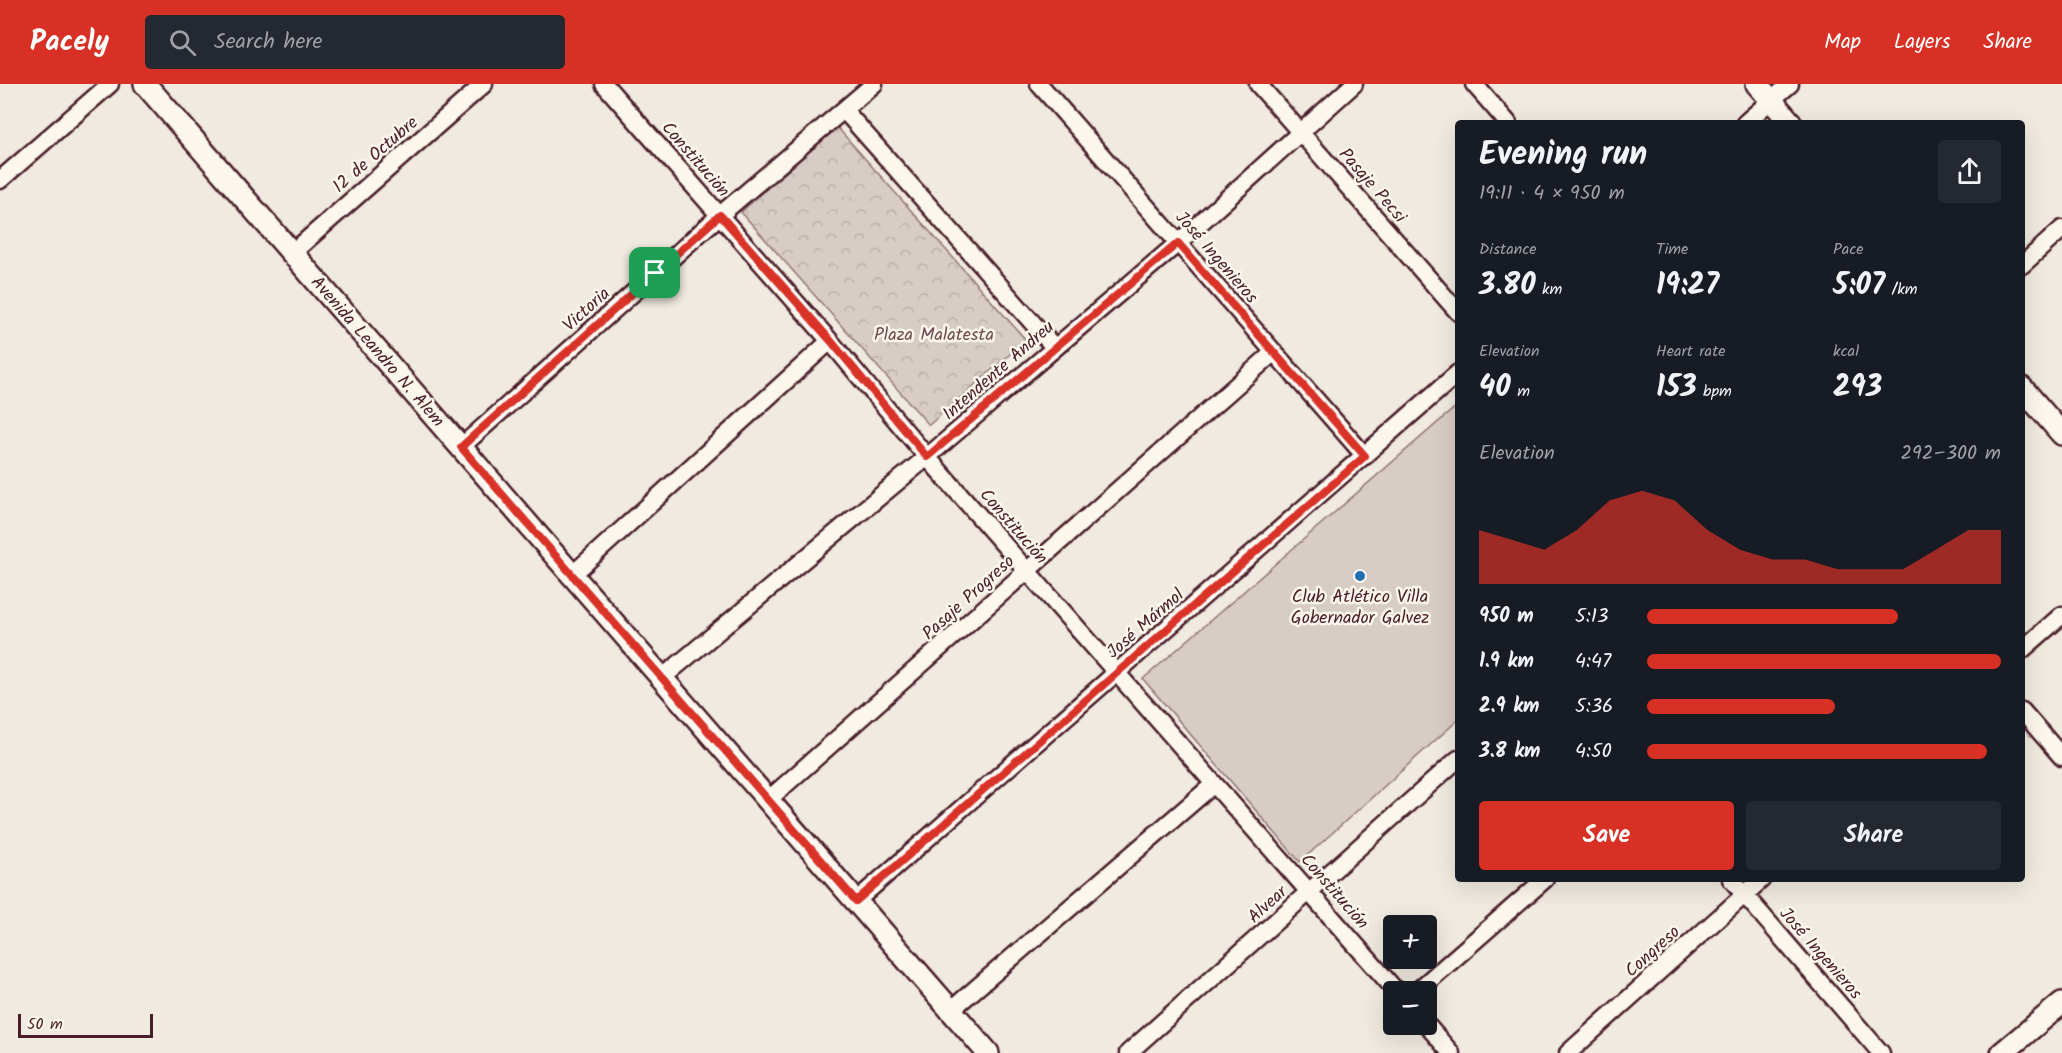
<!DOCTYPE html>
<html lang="en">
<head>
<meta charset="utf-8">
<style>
	:root { --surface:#171b24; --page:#242831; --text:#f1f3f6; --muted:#9ea1a6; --accent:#d93025 }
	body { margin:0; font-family:Kalam,sans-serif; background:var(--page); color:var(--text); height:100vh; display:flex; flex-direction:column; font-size:22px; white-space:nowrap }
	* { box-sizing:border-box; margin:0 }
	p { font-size:20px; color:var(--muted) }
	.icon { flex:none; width:33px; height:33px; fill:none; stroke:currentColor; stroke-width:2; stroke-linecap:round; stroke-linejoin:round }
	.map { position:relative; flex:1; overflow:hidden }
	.side { position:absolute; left:1455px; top:36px; width:570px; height:762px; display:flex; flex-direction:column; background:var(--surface); border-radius:6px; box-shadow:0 6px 24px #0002 }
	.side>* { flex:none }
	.fabs { position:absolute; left:1383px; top:831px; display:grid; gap:12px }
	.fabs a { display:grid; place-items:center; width:54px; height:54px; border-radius:6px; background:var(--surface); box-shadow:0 6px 24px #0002; font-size:30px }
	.scale { position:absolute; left:18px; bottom:15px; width:135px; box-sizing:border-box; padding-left:6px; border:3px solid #4a1f2b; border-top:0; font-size:16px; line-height:21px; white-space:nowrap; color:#4a1f2b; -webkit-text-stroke:4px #fbf7ec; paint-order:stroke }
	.pin { position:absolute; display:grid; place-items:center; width:51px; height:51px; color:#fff; margin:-26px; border-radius:12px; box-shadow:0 3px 9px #0006 }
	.round { display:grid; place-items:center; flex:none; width:63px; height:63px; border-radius:6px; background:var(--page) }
	.head { display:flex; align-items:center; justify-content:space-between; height:102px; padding:0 24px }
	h1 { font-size:33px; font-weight:700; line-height:45px }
	.figures { display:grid; grid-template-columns:repeat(3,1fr); gap:9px; height:102px; padding:6px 24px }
	.figures div { display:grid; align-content:center }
	.figures b { font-size:30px; font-weight:700 }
	.figures small { font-size:16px; font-weight:400 }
	.figures p { font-size:16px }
	.chart { height:168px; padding:12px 24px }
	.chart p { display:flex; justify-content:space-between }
	.chart svg { width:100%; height:108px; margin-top:6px; fill:var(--accent); opacity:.7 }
	.primary-button { display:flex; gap:12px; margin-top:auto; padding:12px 24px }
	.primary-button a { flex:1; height:69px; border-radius:6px; background:var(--accent); color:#fff; font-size:24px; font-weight:700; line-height:69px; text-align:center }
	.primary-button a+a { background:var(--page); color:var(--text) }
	ul { padding:0 24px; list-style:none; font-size:20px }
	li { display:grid; grid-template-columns:96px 72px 1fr; align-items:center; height:45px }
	li i { height:15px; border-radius:8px; background:var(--accent) }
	header { display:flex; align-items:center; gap:36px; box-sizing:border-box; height:84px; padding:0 30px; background:var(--accent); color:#fff }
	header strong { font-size:28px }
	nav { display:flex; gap:33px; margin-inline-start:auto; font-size:21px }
	.search { width:420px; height:54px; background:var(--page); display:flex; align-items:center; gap:15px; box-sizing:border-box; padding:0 21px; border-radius:6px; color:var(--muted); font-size:22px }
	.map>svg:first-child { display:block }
</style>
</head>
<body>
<header>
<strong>Pacely</strong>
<div class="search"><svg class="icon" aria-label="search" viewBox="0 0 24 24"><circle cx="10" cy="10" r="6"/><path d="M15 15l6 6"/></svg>Search here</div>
<nav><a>Map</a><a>Layers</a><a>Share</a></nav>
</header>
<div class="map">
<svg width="2062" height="969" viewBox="0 0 2062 969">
	<defs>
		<pattern id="park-crowns" width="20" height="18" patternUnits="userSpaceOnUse" patternTransform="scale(1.5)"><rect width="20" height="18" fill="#d8ccc6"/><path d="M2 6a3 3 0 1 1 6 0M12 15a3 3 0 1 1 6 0" fill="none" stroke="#bbafaa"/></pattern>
	</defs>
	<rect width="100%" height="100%" fill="#f0eae0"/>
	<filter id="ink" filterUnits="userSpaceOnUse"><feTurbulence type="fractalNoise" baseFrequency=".0167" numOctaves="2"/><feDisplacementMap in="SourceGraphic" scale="12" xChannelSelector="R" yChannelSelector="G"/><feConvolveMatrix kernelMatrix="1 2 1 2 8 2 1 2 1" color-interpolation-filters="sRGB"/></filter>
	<g filter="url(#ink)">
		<path fill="url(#park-crowns)" stroke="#917678" stroke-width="1.5" d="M837 43 1026 256 929 341 741 128Z"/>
		<path fill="#d8ccc6" stroke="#917678" stroke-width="1.5" d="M1458 321V636L1300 778 1143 595Z"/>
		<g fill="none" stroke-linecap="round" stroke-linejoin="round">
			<g stroke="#4a1f2b" stroke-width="21">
				<path id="minor" d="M604 0 830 257 927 373 1397 908
					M1039 0 1365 372
					M1258 0 1458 228
					M1474 0 1508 39
					M844 26 1054 263
					M1745 39 1790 0
					M0 96 110 0
					M292 169 484 0
					M2022 181 2062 145
					M461 363 720 131 874 0
					M572 491 830 257
					M2022 566 2062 531
					M662 594 927 373 1178 159 1354 0
					M2022 627 2062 673
					M768 716 1274 268
					M1731 795 1881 969
					M856 817 1458 289
					M1416 908 1545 795
					M951 926 1214 700
					M1426 940 1451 969
					M1128 969 1458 675
					M1568 969 1762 795"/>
			</g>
			<g stroke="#4a1f2b" stroke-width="26">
				<path id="tertiary" d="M145 0 988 969
					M1757 0 1791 39
					M2022 304 2062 350
					M2002 969 2062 919"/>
			</g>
			<use href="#minor" stroke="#fbf7ec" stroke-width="16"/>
			<use href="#tertiary" stroke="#fbf7ec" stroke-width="21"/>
		</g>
	</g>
	<g fill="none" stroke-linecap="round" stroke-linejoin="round" filter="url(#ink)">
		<g stroke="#fff" stroke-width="12">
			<path id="route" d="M720 131 831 257 927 373 1178 159 1365 372 856 817 461 363Z"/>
		</g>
		<use href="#route" stroke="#d93025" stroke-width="8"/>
	</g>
	<circle fill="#1f6fb2" stroke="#fbf7ec" stroke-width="2" cx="1360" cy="492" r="6"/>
	<g text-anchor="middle" stroke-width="5" stroke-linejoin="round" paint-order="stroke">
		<g font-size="18" fill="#4a1f2b" stroke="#fbf7ec">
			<text transform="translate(375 70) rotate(-41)" y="6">12 de Octubre</text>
			<text transform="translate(696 75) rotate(49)" y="6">Constitución</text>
			<text transform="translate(1373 101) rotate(49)" y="6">Pasaje Pecsi</text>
			<text transform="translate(1217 173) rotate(49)" y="6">José Ingenieros</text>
			<text transform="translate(586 225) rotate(-42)" y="6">Victoria</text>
			<text transform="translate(378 267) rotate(49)" y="6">Avenida Leandro N. Alem</text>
			<text transform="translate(998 286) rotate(-41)" y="6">Intendente Andreu</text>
			<text transform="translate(1014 442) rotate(49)" y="6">Constitución</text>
			<text transform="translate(968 513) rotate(-42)" y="6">Pasaje Progreso</text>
			<text transform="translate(1145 539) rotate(-41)" y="6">José Mármol</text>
			<text transform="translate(1335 807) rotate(49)" y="6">Constitución</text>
			<text transform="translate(1267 820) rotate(-42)" y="6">Alvear</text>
			<text transform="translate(1652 867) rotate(-42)" y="6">Congreso</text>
			<text transform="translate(1821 869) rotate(49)" y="6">José Ingenieros</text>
		</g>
		<g font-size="18" fill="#6e4a52" stroke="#fbf7ec">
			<text x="934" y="256">Plaza Malatesta</text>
		</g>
		<g font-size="18" fill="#4a1f2b" stroke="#fbf7ec">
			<text x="1360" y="518">Club Atlético Villa<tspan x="1360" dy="21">Gobernador Galvez</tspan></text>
		</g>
	</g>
</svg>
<div class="fabs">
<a>+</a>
<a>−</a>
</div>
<div class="scale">50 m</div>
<div class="pin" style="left:655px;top:189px;background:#1e9e55"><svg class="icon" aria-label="arrive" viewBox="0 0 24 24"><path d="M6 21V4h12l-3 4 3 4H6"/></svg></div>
<section class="side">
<div class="head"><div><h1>Evening run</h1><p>19:11 · 4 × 950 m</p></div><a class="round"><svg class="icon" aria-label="share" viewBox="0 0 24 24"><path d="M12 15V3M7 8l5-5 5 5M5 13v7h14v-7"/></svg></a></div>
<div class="figures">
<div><p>Distance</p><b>3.80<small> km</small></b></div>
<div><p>Time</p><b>19:27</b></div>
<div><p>Pace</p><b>5:07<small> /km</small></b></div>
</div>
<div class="figures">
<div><p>Elevation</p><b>40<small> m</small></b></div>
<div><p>Heart rate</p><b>153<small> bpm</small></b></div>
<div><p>kcal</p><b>293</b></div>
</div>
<div class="chart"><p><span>Elevation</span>292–300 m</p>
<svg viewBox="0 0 160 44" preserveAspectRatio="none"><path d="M0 44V22L10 26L20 30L30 22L40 10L50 6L60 10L70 22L80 30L90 34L100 34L110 38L120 38L130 38L140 30L150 22L160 22V44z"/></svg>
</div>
<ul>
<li><b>950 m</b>5:13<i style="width:71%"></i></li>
<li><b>1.9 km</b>4:47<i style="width:100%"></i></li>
<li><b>2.9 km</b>5:36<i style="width:53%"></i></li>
<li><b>3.8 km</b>4:50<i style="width:96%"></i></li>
</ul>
<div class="primary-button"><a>Save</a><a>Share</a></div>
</section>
</div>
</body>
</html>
